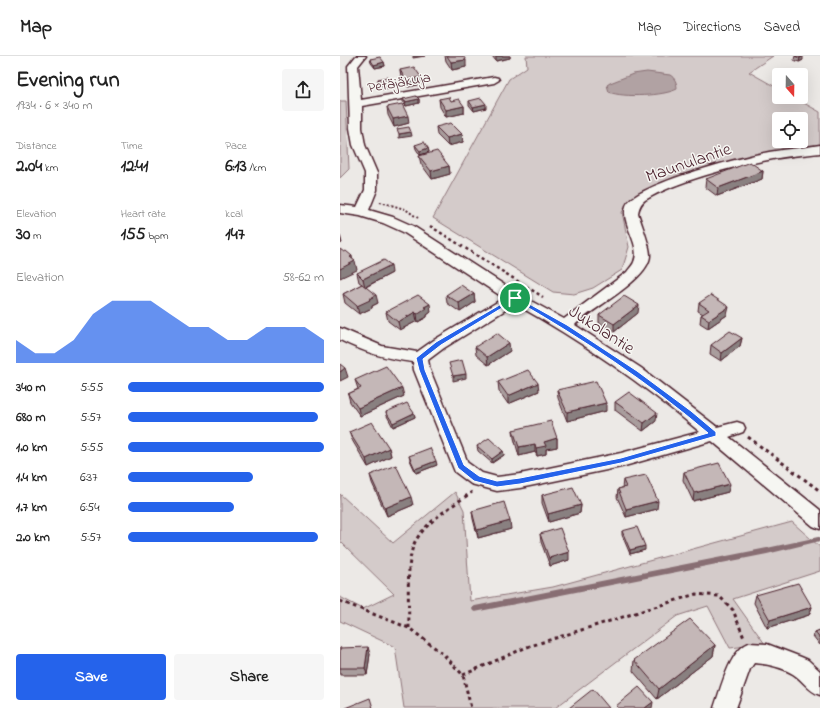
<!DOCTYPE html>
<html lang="en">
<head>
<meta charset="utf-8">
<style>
	:root { --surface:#fff; --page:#f6f6f6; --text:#222; --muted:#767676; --line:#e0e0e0; --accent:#2563eb }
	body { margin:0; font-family:"Indie Flower",sans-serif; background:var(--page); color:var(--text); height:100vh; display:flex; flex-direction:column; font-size:15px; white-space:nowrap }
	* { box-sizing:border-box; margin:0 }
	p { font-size:13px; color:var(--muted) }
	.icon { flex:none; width:22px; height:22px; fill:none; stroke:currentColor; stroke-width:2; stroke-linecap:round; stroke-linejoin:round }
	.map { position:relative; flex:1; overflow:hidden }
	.sheet { display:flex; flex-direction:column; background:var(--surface); width:340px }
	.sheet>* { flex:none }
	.needle { width:26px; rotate:160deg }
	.buttons { position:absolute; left:432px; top:12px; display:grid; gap:8px }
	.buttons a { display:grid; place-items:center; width:36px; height:36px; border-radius:4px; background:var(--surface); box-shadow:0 4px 16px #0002; font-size:20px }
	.pin { position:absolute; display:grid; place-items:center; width:34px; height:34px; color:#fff; margin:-17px; border:2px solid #fff; border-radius:50%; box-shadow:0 1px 4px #0007 }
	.round { display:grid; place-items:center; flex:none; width:42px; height:42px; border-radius:4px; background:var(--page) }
	.headline { display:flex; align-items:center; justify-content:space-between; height:68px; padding:0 16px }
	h1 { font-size:22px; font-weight:700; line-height:30px }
	.figures { display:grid; grid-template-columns:repeat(3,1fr); gap:6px; height:68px; padding:4px 16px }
	.figures div { display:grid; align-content:center }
	.figures b { font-size:17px; font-weight:700 }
	.figures small { font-size:11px; font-weight:400 }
	.figures p { font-size:11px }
	.chart { height:112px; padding:8px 16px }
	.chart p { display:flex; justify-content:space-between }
	.chart svg { width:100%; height:72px; margin-top:4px; fill:var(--accent); opacity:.7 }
	.cta { display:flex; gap:8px; margin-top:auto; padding:8px 16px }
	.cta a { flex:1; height:46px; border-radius:4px; background:var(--accent); color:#fff; font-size:16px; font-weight:700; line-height:46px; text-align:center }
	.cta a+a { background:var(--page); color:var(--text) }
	ul { padding:0 16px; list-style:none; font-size:13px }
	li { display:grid; grid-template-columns:64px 48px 1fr; align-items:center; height:30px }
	li i { height:10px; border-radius:5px; background:var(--accent) }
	header { display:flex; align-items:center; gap:24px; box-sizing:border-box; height:56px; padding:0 20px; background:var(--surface); border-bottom:1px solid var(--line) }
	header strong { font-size:19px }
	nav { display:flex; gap:22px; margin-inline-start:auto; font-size:14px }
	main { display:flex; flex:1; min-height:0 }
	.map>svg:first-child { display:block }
</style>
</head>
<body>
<header>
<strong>Map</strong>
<nav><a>Map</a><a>Directions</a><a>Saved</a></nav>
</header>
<main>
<section class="sheet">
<div class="headline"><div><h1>Evening run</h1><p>19:34 · 6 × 340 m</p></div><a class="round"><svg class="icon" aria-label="share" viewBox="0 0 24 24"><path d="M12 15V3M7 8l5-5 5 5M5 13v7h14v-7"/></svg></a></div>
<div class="figures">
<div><p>Distance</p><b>2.04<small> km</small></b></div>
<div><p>Time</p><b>12:41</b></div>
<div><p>Pace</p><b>6:13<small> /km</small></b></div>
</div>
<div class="figures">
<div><p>Elevation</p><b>30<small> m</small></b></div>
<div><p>Heart rate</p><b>155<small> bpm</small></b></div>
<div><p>kcal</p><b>147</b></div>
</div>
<div class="chart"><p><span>Elevation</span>58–62 m</p>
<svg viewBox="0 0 160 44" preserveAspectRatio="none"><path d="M0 44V30L10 38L20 38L30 30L40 14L50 6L60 6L70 6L80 14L90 22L100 22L110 30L120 30L130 22L140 22L150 22L160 30V44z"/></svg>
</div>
<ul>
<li><b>340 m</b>5:55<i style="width:100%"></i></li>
<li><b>680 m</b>5:57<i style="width:97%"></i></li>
<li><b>1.0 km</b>5:55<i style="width:100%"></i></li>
<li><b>1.4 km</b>6:37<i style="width:64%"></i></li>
<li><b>1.7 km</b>6:54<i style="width:54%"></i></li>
<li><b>2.0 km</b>5:57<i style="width:97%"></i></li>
</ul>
<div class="cta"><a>Save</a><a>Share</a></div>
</section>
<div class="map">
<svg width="480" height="652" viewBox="0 0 480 652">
	<rect width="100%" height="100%" fill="#ece9e6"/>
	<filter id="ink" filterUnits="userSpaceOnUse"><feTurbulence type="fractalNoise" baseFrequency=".025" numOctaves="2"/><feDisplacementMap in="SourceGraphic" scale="8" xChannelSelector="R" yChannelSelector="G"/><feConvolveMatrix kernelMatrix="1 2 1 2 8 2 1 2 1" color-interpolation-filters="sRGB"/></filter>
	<g filter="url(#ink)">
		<path fill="#d4cbca" stroke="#8f757a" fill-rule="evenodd" d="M186 0H433L409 16 439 33V41H453L480 56V89L449 91 336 120 298 137 282 156 289 191 282 214 253 232 234 238 213 236 93 162 169 23 187 11ZM439 63H461V85H439Z
			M0 45H6L9 113 0 122Z
			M115 436 124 454 130 545 213 531 452 466 480 491V515L393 543 425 588 390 592 368 550 337 560 215 652H64L55 591 0 565V541L23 553 54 538 0 485V438L53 487Z"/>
		<path fill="#b1a2a3" stroke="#886e73" d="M307 16 330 19C335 22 337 27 337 33 324 40 283 42 269 36L267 29 270 27 293 18Z"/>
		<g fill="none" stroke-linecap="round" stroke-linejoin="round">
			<path fill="#886e73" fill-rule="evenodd" d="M478 481H480V485L427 498 135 556 133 555 132 553 133 551 135 550 427 492Z"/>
			<g stroke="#4a1f2b" stroke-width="3">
				<path id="minor" d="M16 0H26L18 10 21 44 154 21 158 22 159 24 154 27 22 50V72L25 89 37 117V134L29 154 53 161 73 170 180 239 224 263 287 216C289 213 293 209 294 206 302 188 280 168 286 150 294 128 404 101 429 96 446 93 463 92 480 89V97C463 99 445 100 428 104 394 110 334 126 305 144 300 148 299 152 298 157 301 167 310 189 310 199 310 223 252 252 235 269L301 312 377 371 397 366 403 368 405 372 403 376 389 381 480 454V473L473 470 372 385 281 411 180 432 157 435 131 428 115 416 74 314 73 306C47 303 23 296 0 284V272L42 290 77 296 94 284 164 242 63 176 43 167 20 160 0 157V149L17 151 25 134V117L13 89 10 72 8 10ZM175 248C241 285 302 327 360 376L281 397 180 418 157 421 142 417 128 407 90 314 88 304 104 292Z
					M409 587 427 588 461 601 468 604 480 615V639C468 635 463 624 453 618 442 611 427 608 414 607L410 613 396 652H374C381 633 389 595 409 587Z"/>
			</g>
			<path stroke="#4a1f2b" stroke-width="2" stroke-dasharray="2 2" stroke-linecap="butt" d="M40 146 65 153 78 162"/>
			<path stroke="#4a1f2b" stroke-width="2.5" stroke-dasharray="3 3" stroke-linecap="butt" d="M90 170 203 241"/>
			<path stroke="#4a1f2b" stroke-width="3" stroke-dasharray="3.5 3.5" stroke-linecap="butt" d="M408 381 480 435
				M0 545 69 572 103 598 123 619 131 652
				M69 572C69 550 65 502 76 484 89 463 113 450 132 436
				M123 619 187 591 356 538 379 540 393 554 404 582"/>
			<use href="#minor" fill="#f6f6f2" fill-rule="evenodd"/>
		</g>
		<path fill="#a99d9d" stroke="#4a1f2b" d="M105 0H123L126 11 112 14 106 5Z
			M152 0H170V2L156 5Z
			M455 0 463 4 459 6 454 4Z
			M30 3 44 6 45 10 35 12 31 7Z
			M60 14 82 28 68 31 61 21Z
			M38 23 52 31 42 33 38 27Z
			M63 43H79V47L66 50 63 47Z
			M99 43 111 45 124 50V57L106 61 100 51Z
			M129 45 146 52 134 55 129 49Z
			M47 51 69 67 54 71 48 59Z
			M96 71 122 78 123 86 108 90 97 79Z
			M75 89 88 92 89 96 80 99 76 93Z
			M79 100 109 110 110 118 92 123 81 108Z
			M423 115 422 123 377 140 365 131 366 123Z
			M17 217H52L26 231 38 247 32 250V252L19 258 5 247 3 238 22 228 19 226Z
			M134 238 135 246 120 256 107 247 106 239Z
			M359 247 387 259 368 272 360 267 361 259 363 258 358 255Z
			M46 256H91L87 259V261L78 266 77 265 60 274 48 265Z
			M298 257 274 276 259 267V259Z
			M402 282 400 290 381 305 370 298 371 289Z
			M135 291 170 295 148 309 136 299Z
			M15 324 64 340 20 360 10 346 8 338 18 333Z
			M158 326 199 335 168 348 159 335Z
			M217 334 266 355 227 365 218 342Z
			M275 346 316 365 303 375 275 354Z
			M46 356 74 357 75 361 53 371 47 360Z
			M173 374 217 382V391L206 393V398L197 400 195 396 179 400 174 382Z
			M9 376 49 392 51 400 28 411 12 384Z
			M137 390 163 395 164 399 152 407 138 395Z
			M69 400 97 409 76 417 70 404Z
			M344 416 388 436 353 445 343 424Z
			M30 419 73 449 47 460 32 427Z
			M283 424 317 453 286 461 277 441 278 433 282 432Z
			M202 439 241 449 240 457 209 466 202 447Z
			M132 455 171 473 138 482 133 463Z
			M282 475 305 494 290 498 282 479Z
			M200 478 229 504 210 510 201 486Z
			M416 539 472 551 469 559 427 572 414 547Z
			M480 574V589L473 580 475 576Z
			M375 589 373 600 317 643 293 615 294 604Z
			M0 592 30 598 27 619H0Z"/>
		<path fill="#898080" stroke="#4a1f2b" d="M73 0H85L73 2Z
			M156 0H170V2L156 5Z
			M463 0V4L459 6 460 2Z
			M126 4V11L112 14 111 6Z
			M44 6 45 10 35 12 34 9Z
			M81 21 82 28 68 31 66 24Z
			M51 27 52 31 42 33 41 29Z
			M79 43V47L66 50 65 46Z
			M146 48V52L134 55 133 51Z
			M124 50V57L106 61V54Z
			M68 60 69 67 54 71 53 63Z
			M71 76 72 80 59 82V78Z
			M122 78 123 86 108 90 107 82Z
			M88 92 89 96 80 99V95Z
			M109 110 110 118 92 123 91 115Z
			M423 115 422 123 377 140 378 132Z
			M0 179 2 187 0 188Z
			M12 200 13 206 15 205 17 214 0 222V213L10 201Z
			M51 209 52 217 25 231 23 223Z
			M134 238 135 246 120 256 119 247Z
			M36 239 38 247 32 250V252L19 258 17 250Z
			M90 248 91 256 87 259V261L78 266 77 258 84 251Z
			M299 249 298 257 274 276V268Z
			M389 251 387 259 368 272 369 264Z
			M75 256 77 265 60 274 58 266Z
			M402 282 400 290 381 305 382 297Z
			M169 287 170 295 148 309 147 301Z
			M5 312 8 321 0 325V316Z
			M126 318V322L113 325V320Z
			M198 327 199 335 168 348V340Z
			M62 332 64 340 20 360 18 352Z
			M266 347V355L227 365V356Z
			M74 357 75 361 53 371V367Z
			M317 357 316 365 303 375 304 367Z
			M217 382V391L206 393V398L197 400 196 392 204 386Z
			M195 388V396L179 400V391Z
			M49 392 51 400 28 411 26 403Z
			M163 395 164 399 152 407V403Z
			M96 405 97 409 76 417 75 413Z
			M390 428 388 436 353 445 354 437Z
			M71 441 73 449 47 460 45 452Z
			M318 445 317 453 286 461V453Z
			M241 449 240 457 209 466 208 458Z
			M170 465 171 473 138 482 137 474Z
			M305 490V494L290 498V494Z
			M229 496V504L210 510 209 502Z
			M472 551 469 559 427 572 430 564Z
			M375 589 373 600 317 643 319 633Z
			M28 591 30 598 27 619 25 612Z
			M313 646 312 652H305Z"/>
		<path fill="#c4b7b7" stroke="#4a1f2b" d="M107 0H123L126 4 111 6Z
			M455 0H463L460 2Z
			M40 1 44 6 34 9 30 3Z
			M74 11 81 21 66 24 60 14Z
			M48 21 51 27 41 29 38 23Z
			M76 40 79 43 65 46 63 43Z
			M109 41 111 45 119 43 124 50 106 54 99 43Z
			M141 42 146 48 133 51 129 45Z
			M62 48 68 60 53 63 47 51Z
			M111 67 122 78 107 82 96 71Z
			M69 71 71 76 59 78 57 73Z
			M84 86 88 92 80 95 75 89Z
			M97 95 109 110 91 115 79 100Z
			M410 106 423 115 378 132 366 123Z
			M0 193 4 196 6 195 12 200 10 201 15 205 0 213Z
			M44 204 51 209 23 223 17 217Z
			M22 228 36 239 29 243 30 244 17 250 3 238Z
			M121 229 134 238 119 247 106 239Z
			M78 239 90 248 84 251 86 252 77 258 75 256 58 266 46 256Z
			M371 239 389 251 369 264 361 259 369 254 359 247Z
			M284 240 299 249 274 268 259 259Z
			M390 275 402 282 382 297 371 289Z
			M157 277 169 287 147 301 135 291Z
			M122 304 126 318 113 320 109 307Z
			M0 308 5 312 0 316Z
			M46 310 62 332 18 352 8 338 21 332 15 324Z
			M188 314 198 327 168 340 158 326Z
			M256 325 266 347 227 356 217 334Z
			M289 336 317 357 304 367 275 346Z
			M67 347 74 357 53 367 46 356Z
			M211 365 217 382 204 386 206 390 196 392 195 388 179 391 173 374Z
			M32 366 49 392 26 403 9 376Z
			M149 382 163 395 152 403 137 390Z
			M90 392 96 405 75 413 69 400Z
			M379 407 390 428 354 437 344 416Z
			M56 409 71 441 45 452 30 419Z
			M306 419 318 445 286 453 278 433 286 431 283 424Z
			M233 431 241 449 208 458 202 439Z
			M164 446 170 465 137 474 132 455Z
			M297 471 305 490 290 494 282 475Z
			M220 472 229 496 209 502 200 478Z
			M458 527 472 551 430 564 416 539Z
			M350 563 375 589 319 633 294 604Z
			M480 574V583L475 576Z
			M28 591 25 612H0V592Z
			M299 631 313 646 305 652H278L276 650Z
			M253 633 269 652H229Z
			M30 642 33 652H5Z"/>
	</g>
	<path fill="#2563eb" stroke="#fff" fill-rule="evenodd" d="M175 240 227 269 297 315 351 355 376 376V380L281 407 180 428 157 431 134 425 118 412 79 314 76 302 96 286ZM175 244C243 283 308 326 368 377L281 402 180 422 157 425 139 420 124 409 85 314 83 303 101 289Z"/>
	<g text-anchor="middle" stroke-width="3" stroke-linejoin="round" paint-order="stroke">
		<g font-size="15" fill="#4a1f2b" stroke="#f6f6f2">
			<text transform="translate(59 26) rotate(-10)" y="5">Petäjäkuja</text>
		</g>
		<g font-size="18" fill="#4a1f2b" stroke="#f6f6f2">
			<text transform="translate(348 106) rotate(-19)" y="6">Maunulantie</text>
			<text transform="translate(262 273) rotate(33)" y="6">Jukolantie</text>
		</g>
	</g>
</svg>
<div class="buttons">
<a><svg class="needle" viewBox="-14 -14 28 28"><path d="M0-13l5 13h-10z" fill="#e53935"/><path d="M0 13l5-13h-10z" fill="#767676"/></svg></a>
<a><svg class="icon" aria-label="locate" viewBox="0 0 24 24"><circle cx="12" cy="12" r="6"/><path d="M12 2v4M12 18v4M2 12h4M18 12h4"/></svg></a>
</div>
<div class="pin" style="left:175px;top:242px;background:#1e9e55"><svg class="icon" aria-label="arrive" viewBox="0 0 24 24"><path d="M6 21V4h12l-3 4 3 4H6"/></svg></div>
</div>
</main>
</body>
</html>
